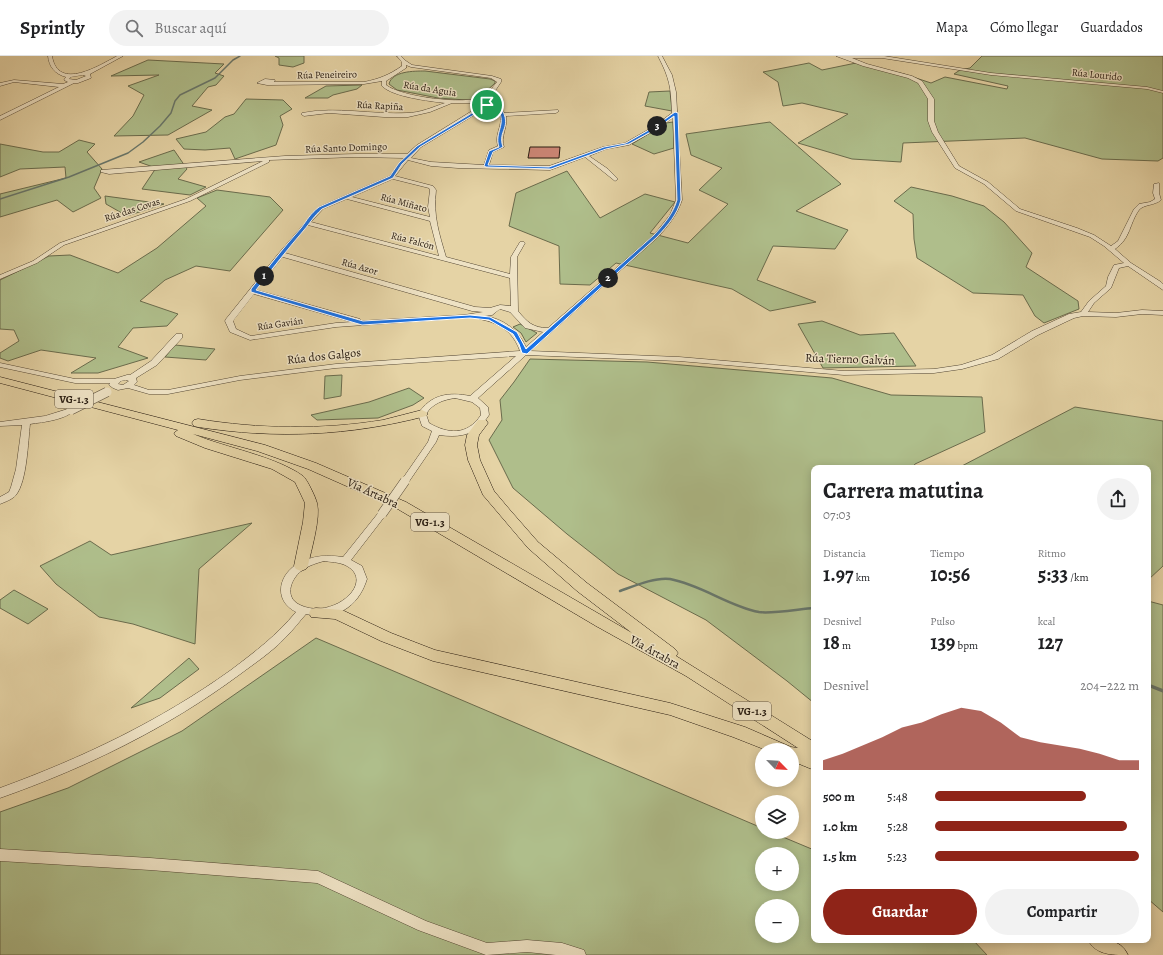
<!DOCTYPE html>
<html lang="es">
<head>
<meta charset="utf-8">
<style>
	:root { --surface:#fff; --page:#f2f2f2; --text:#202124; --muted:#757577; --line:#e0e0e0; --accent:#8f2418 }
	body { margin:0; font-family:Alegreya,serif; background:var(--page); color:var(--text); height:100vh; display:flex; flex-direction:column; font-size:15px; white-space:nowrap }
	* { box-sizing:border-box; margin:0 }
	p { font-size:13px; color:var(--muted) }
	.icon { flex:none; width:22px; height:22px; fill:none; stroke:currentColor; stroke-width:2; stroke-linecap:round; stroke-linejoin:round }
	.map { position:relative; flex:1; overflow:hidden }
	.drawer { position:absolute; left:811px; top:409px; width:340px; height:478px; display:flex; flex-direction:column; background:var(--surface); border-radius:8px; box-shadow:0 2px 10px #0003 }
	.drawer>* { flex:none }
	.needle { width:26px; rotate:115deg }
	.controls { position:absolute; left:755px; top:687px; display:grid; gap:8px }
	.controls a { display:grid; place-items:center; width:44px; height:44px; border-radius:50%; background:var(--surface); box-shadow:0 2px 10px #0003; font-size:20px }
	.pin { position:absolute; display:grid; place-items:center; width:34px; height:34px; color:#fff; margin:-17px; border:2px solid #fff; border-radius:50%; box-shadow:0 1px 4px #0007 }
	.km { position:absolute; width:20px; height:20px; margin:-10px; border-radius:50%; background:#222; color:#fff; font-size:11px; line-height:20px; text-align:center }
	.round { display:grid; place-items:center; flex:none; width:42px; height:42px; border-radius:21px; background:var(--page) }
	.head { display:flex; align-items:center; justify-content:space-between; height:68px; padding:0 12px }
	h1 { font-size:22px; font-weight:700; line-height:30px }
	.figures { display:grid; grid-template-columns:repeat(3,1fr); gap:6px; height:68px; padding:4px 12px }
	.figures div { display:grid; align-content:center }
	.figures b { font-size:20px; font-weight:700 }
	.figures small { font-size:11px; font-weight:400 }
	.figures p { font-size:11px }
	.chart { height:112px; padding:8px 12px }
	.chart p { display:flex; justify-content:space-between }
	.chart svg { width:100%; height:72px; margin-top:4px; fill:var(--accent); opacity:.7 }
	.button { display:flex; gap:8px; margin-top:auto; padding:8px 12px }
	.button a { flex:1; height:46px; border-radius:24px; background:var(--accent); color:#fff; font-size:16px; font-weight:700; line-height:46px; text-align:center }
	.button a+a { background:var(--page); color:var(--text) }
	ul { padding:0 12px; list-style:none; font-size:13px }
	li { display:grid; grid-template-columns:64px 48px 1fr; align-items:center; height:30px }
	li i { height:10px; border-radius:5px; background:var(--accent) }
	header { display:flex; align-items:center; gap:24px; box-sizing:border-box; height:56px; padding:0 20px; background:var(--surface); border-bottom:1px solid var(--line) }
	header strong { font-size:19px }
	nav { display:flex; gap:22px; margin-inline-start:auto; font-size:14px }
	.search { width:280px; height:36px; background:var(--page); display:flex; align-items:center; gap:10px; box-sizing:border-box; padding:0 14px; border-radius:22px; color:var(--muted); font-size:15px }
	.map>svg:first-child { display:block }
</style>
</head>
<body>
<header>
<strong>Sprintly</strong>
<div class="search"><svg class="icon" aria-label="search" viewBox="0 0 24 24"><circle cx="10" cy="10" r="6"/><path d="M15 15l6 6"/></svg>Buscar aquí</div>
<nav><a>Mapa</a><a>Cómo llegar</a><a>Guardados</a></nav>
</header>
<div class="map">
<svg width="1163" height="899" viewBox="0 0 1163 899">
	<rect width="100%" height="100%" fill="#e5d3a5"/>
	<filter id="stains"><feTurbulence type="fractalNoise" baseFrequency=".005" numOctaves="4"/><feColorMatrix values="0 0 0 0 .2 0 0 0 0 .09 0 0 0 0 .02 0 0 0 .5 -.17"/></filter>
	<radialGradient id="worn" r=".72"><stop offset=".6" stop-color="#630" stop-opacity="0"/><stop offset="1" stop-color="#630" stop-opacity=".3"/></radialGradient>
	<path fill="#afbe8b" stroke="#6a6b4c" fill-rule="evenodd" d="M275 0H304V7L293 11 279 9V2Z
		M982 0H1163V102L1158 105 1102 103 1025 82 903 87 901 106 852 103 798 87 848 58 802 47 783 50 778 26 763 16 809 7 822 14 856 7 904 18 931 27 945 21 1007 33 1008 30 954 18 960 14 970 12Z
		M148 4 224 8 215 17 224 20 216 29 208 31 192 50 212 54 168 79 114 80 133 60 144 39 128 30 159 19 111 20Z
		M425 15 490 23 495 25V27L478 43 466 44 438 42 397 34 389 28C392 15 414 15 425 15Z
		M362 29 357 33 333 39 328 42H305L326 30Z
		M670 35 672 55 645 50 649 36Z
		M246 43 283 44 292 53 280 60 283 69 276 89 235 103 230 92 205 94 184 93 176 83 206 76 225 61 234 58Z
		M673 66 674 92 654 98 632 88 666 67Z
		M770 66 841 128 796 155 848 174 835 193 773 190 757 224 816 246 770 255 732 233 616 207 590 229 560 228 559 190 509 170 516 137 567 115 600 162 645 138 675 146 650 177 688 187 728 148 699 134 722 112 691 99 686 78Z
		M79 84 95 88 87 96 102 113 94 132 101 142 73 156 57 144 0 161V138L66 122 65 111 20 113 0 121V88L43 96H59Z
		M174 94 187 113 178 123 206 131 190 139 142 133 156 112 139 106Z
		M911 131 952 140 984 150 1004 166 1032 197 1026 211 1078 245 1079 253 1044 267 1035 260 1023 239 973 237 917 202 914 183 913 158 894 145Z
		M217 134 270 141 283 154 230 215 196 210 165 224 140 245 178 258 167 270 133 272 118 291 148 302 98 317H71L96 302 41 294 8 305 0 302V297L19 285 14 274 0 273V224L49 200 70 199 118 217 157 192 206 150 197 142Z
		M105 140 164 148 127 160 106 148Z
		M822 265 860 279 894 277 916 310 823 312 798 268Z
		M520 268 537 277 526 286 521 277 513 271Z
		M175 289 215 293 206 304 165 301Z
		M530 303 647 306 832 322 891 339 982 341 985 376 915 408 912 412H814V647L787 625 706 564 618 518 567 478 513 432 489 384 502 364 500 344 514 326Z
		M342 319 341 340 324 343 325 320Z
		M409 332 424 342 413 349 378 362 317 364 311 359 369 346Z
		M1075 351 1163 365V510L1148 524V412H958Z
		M252 467 199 513 195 588 133 568 99 561 56 528 40 510 90 485 111 499Z
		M14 534 48 553 28 568 0 552V544Z
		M1148 545 1163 549V856L1148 843Z
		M316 582 762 772V776H771L814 794V884H973L987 899H0V756L68 732 182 675ZM762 798H792V828H762ZM762 850H792V880H762Z
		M189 602 199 613 160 642 131 652Z"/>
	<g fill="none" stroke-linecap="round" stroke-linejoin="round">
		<path stroke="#68776c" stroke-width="1.5" d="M0 143 69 121 128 97 143 86 160 70 171 57 175 45 180 39 215 22 233 4 240 0"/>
		<path stroke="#68776c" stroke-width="2.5" d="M620 535C634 530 655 521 670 523 702 529 728 550 759 556 771 558 800 553 814 552"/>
		<path stroke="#68776c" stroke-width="3.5" d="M1148 629 1163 635"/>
	</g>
	<path fill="#d08879" stroke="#24180e" d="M530 91H560L559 102H528Z"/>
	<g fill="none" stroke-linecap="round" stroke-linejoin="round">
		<g stroke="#544734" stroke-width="1">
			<path id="minor" d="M48 0H52C58 36 100 9 117 0H123L90 18 91 22 78 27H74L0 64V60L59 31 14 26 0 30V27L14 24 63 28 68 26 64 24 66 21C55 18 49 11 48 0ZM83 19 86 20 76 24 69 23 71 21Z
				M397 0H401L406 5 412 9 492 20 501 23V26L493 38 504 57 558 54 559 55 556 57 506 60C508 71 500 81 504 91L493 96 489 109 549 110 603 91 625 87 653 71 672 57C671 32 670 23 658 0H662L672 19 676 36 682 144C677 159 668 170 658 181L530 295 679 301 844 315 934 313 961 309 992 299 1032 275 1069 258 1081 256 1089 245 1106 230 1108 221 1114 209 1124 207 1104 190 1090 181 1016 155 984 128 955 112 932 76 928 65V43L918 27 908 22 863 10 836 0H884L991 17 1147 31 1163 35V37L1147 33 991 19 882 2H852L867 8 912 20 922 25 934 43V65L938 76 959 110 988 126 1020 153 1077 172 1094 179 1111 190 1118 185 1134 153 1139 148 1150 146 1155 143 1153 137 1154 128 1159 127V137L1161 144C1154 150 1144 148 1139 154 1129 168 1131 182 1115 193L1131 207 1161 226 1163 228V234L1128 210 1119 212 1111 232 1094 247 1088 256 1116 257 1142 254 1163 255V259L1142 258 1116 261 1083 260 1074 262 1038 279 998 303 962 313 934 317 844 319 679 305 526 299 478 342 488 351 489 359C476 379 461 382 439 379L436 386 408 427 405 428 401 425 428 386 432 375 422 370 418 358C431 338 449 336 470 340L516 300 336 312 240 324 168 338H149L128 332 118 334 113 332 109 329 110 327H75L0 311V307L75 323H114L127 319H130L151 305 176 278H182V282L157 309 136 322 137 326 134 329 149 334H168L240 320 336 308 520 295C515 281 506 271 491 266 486 264 480 264 476 261L336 271 250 284 230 276 225 265 226 263 279 197 319 151 390 120 404 102 356 101 269 104V106L190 145 64 189 37 207 0 223V219L33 205 60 187 186 143 263 105 109 118 101 116V114L285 100 356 98H407L417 89 488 45V42L473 47H452L430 56 408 61H384L329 57 304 60 301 58 302 57C337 50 372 59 407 57 420 57 433 51 445 47 429 45 393 41 382 30V25L364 28 267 29 257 27 265 23 275 24 274 26H364C379 23 389 19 402 10V6ZM406 9 411 11 491 22 497 26C492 32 488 38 482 41 465 49 401 41 386 29V25L406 12ZM493 46C510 66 493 74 498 90L489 94 484 109 431 106 411 102 421 91 489 50ZM673 62 676 144 670 159 654 179 548 272C533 272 527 266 518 255L517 201 525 187 524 186H520L511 201 510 218 446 201C439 177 433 160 436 134L433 130 395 120 408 104 431 110 458 112 550 114 585 101 615 125 618 123 608 113 589 100 606 93 629 89 657 73ZM393 123 429 132 430 134 428 151 430 161 352 141ZM347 143 430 165 439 200 311 166 323 153ZM308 169 510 222 511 250 500 249 490 252 475 251 285 197ZM283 201 472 255 483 256 464 259 360 265V263L256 234ZM254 238 352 266 336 267 251 280 236 273 233 265ZM500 253 510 256 525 272 543 276 526 291C518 274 504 263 485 260L492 259ZM126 324 129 325 123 329 118 328 121 325ZM455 342 472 346 480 352 481 359C467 380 448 378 429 367L426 358C433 347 443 344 455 342Z
				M71 352H74L75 354C65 364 44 366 30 368 28 386 27 425 16 439 13 443 5 446 0 448V441L9 436 11 431 16 413 22 369 0 370V366L45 360Z
				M382 455 385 456 387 458 385 460 351 504 362 510 367 523C358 552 335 565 306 558 299 566 293 574 286 581 272 596 255 607 239 619 166 673 85 712 0 742V732C82 702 160 665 231 614 256 595 276 580 296 556 272 544 279 516 301 506 316 499 327 499 343 501L379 456ZM324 505C330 506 339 506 345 509 378 525 333 565 300 549 283 541 291 521 304 513 310 509 317 507 324 505Z
				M0 793 150 802 318 815 426 865 487 887 527 884 562 887 584 894 586 899H556L527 896 486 899 418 874 317 827 150 814 0 805Z"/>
		</g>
		<g stroke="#24180e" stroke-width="1">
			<path id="highway" d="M0 321 265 389 316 407 406 446 632 577 577 535 528 492 483 439 468 404 465 389 467 379 478 364H486L488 367 479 379 477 389 480 404 494 435 510 454 538 486 587 527 675 593 678 597 676 600 814 686V714L792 705V694H766L733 681 670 659 433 605 381 585 335 563 311 561 309 557 311 553 316 552 342 554 391 577 435 594 670 647 745 671 791 691 798 692 686 620 596 570 396 452 308 413 257 395 193 378C226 392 275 400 303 420 307 423 316 442 317 447 321 462 311 494 308 510L306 513 301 515 296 513 294 510 303 466 305 447 295 426 272 413 205 392 176 380 174 377 178 374 0 327Z
				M422 354 426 356 428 358 426 360C349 380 276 383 198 371L194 370 192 367 194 364 198 363C259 373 322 374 383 364 396 361 409 357 422 354Z
				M1088 884C1105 884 1120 882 1128 899 1111 899 1096 899 1088 884Z"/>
		</g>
		<use href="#minor" fill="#eee2c4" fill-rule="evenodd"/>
		<use href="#highway" fill="#e5d3a5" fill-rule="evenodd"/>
		<g stroke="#544734" stroke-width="10" stroke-linecap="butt">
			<path id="minor-bridge" d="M71 354 107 336
				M382 458 405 425"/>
		</g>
		<use href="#minor-bridge" stroke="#eee2c4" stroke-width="9"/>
	</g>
	<path fill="#1a73e8" stroke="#fff" fill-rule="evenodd" d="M487 48 501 52C513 72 497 74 503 91L493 96 488 109 549 111 604 91 626 87 654 71 675 56 678 57 681 144C677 159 668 169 657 181L527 298 522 297 519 288 513 278 489 264 470 262 362 269 251 236V233C267 213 283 192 301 172 308 163 309 159 319 151L390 120 399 107 417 90ZM487 51 498 53C507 69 494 76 499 91L489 95 484 110 486 111 551 113 606 93 629 88 656 73 674 60 677 144C673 158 664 168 654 179L526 293 517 276 490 261 470 259 363 265 256 234C271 214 287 194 304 174 310 167 314 160 322 153L393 122 402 108 420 91Z"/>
	<g text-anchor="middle" stroke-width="3" stroke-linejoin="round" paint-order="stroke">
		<g font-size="10" fill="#24180e" stroke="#eee2c4">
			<text transform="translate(327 18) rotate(-1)" y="4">Rúa Peneireiro</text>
			<text transform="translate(1097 18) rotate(6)" y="4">Rúa Lourido</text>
			<text transform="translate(430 32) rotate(9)" y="4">Rúa da Aguia</text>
			<text transform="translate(380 49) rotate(3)" y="4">Rúa Rapiña</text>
			<text transform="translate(346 91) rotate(-2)" y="4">Rúa Santo Domingo</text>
			<text transform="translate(404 146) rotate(15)" y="4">Rúa Miñato</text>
			<text transform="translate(132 153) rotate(-18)" y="4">Rúa das Covas</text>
			<text transform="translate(413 184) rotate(15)" y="4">Rúa Falcón</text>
			<text transform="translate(360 210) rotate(16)" y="4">Rúa Azor</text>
			<text transform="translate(280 267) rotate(-8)" y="4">Rúa Gavián</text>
		</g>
		<g fill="#eee2c4" stroke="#615545" stroke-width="1">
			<rect x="55" y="334" width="38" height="18" rx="3"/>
			<rect x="411" y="457" width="38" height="18" rx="3"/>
			<rect x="733" y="646" width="38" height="18" rx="3"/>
		</g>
		<g font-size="11" font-weight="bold" fill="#24180e">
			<text x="74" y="347">VG-1.3</text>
			<text x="430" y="470">VG-1.3</text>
			<text x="752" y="659">VG-1.3</text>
		</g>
		<g font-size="12" fill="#24180e" stroke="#eee2c4">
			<text transform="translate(324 300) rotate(-6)" y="4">Rúa dos Galgos</text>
			<text transform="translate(850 303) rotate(2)" y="4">Rúa Tierno Galván</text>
			<text transform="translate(373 437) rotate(25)" y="4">Vía Ártabra</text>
			<text transform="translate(655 596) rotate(29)" y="4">Vía Ártabra</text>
		</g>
	</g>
	<rect width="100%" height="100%" filter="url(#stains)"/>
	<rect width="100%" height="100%" fill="url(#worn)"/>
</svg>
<div class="controls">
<a><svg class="needle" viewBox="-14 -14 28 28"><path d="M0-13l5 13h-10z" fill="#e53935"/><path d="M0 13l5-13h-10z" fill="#757577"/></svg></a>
<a><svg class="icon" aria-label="layers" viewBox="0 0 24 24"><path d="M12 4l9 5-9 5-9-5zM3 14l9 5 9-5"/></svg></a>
<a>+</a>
<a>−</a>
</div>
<div class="pin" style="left:487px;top:49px;background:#1e9e55"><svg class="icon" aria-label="arrive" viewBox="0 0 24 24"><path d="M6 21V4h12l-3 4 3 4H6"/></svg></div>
<b class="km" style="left:264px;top:220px">1</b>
<b class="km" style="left:608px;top:222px">2</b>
<b class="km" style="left:657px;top:70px">3</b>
<section class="drawer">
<div class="head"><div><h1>Carrera matutina</h1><p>07:03</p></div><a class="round"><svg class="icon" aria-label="share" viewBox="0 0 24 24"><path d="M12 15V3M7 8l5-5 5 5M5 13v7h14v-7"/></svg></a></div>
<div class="figures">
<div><p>Distancia</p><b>1.97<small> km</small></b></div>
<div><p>Tiempo</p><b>10:56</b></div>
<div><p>Ritmo</p><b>5:33<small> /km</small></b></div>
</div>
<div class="figures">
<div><p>Desnivel</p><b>18<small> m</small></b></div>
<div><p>Pulso</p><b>139<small> bpm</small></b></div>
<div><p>kcal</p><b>127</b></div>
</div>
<div class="chart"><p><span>Desnivel</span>204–222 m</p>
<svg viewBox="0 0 160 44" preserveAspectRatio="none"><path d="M0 44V38L10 34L20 29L30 24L40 18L50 15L60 10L70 6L80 8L90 15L100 24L110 27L120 29L130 31L140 34L150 38L160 38V44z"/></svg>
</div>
<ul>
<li><b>500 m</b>5:48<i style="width:74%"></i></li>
<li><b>1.0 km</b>5:28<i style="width:94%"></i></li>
<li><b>1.5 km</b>5:23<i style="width:100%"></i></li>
</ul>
<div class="button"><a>Guardar</a><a>Compartir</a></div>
</section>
</div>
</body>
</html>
